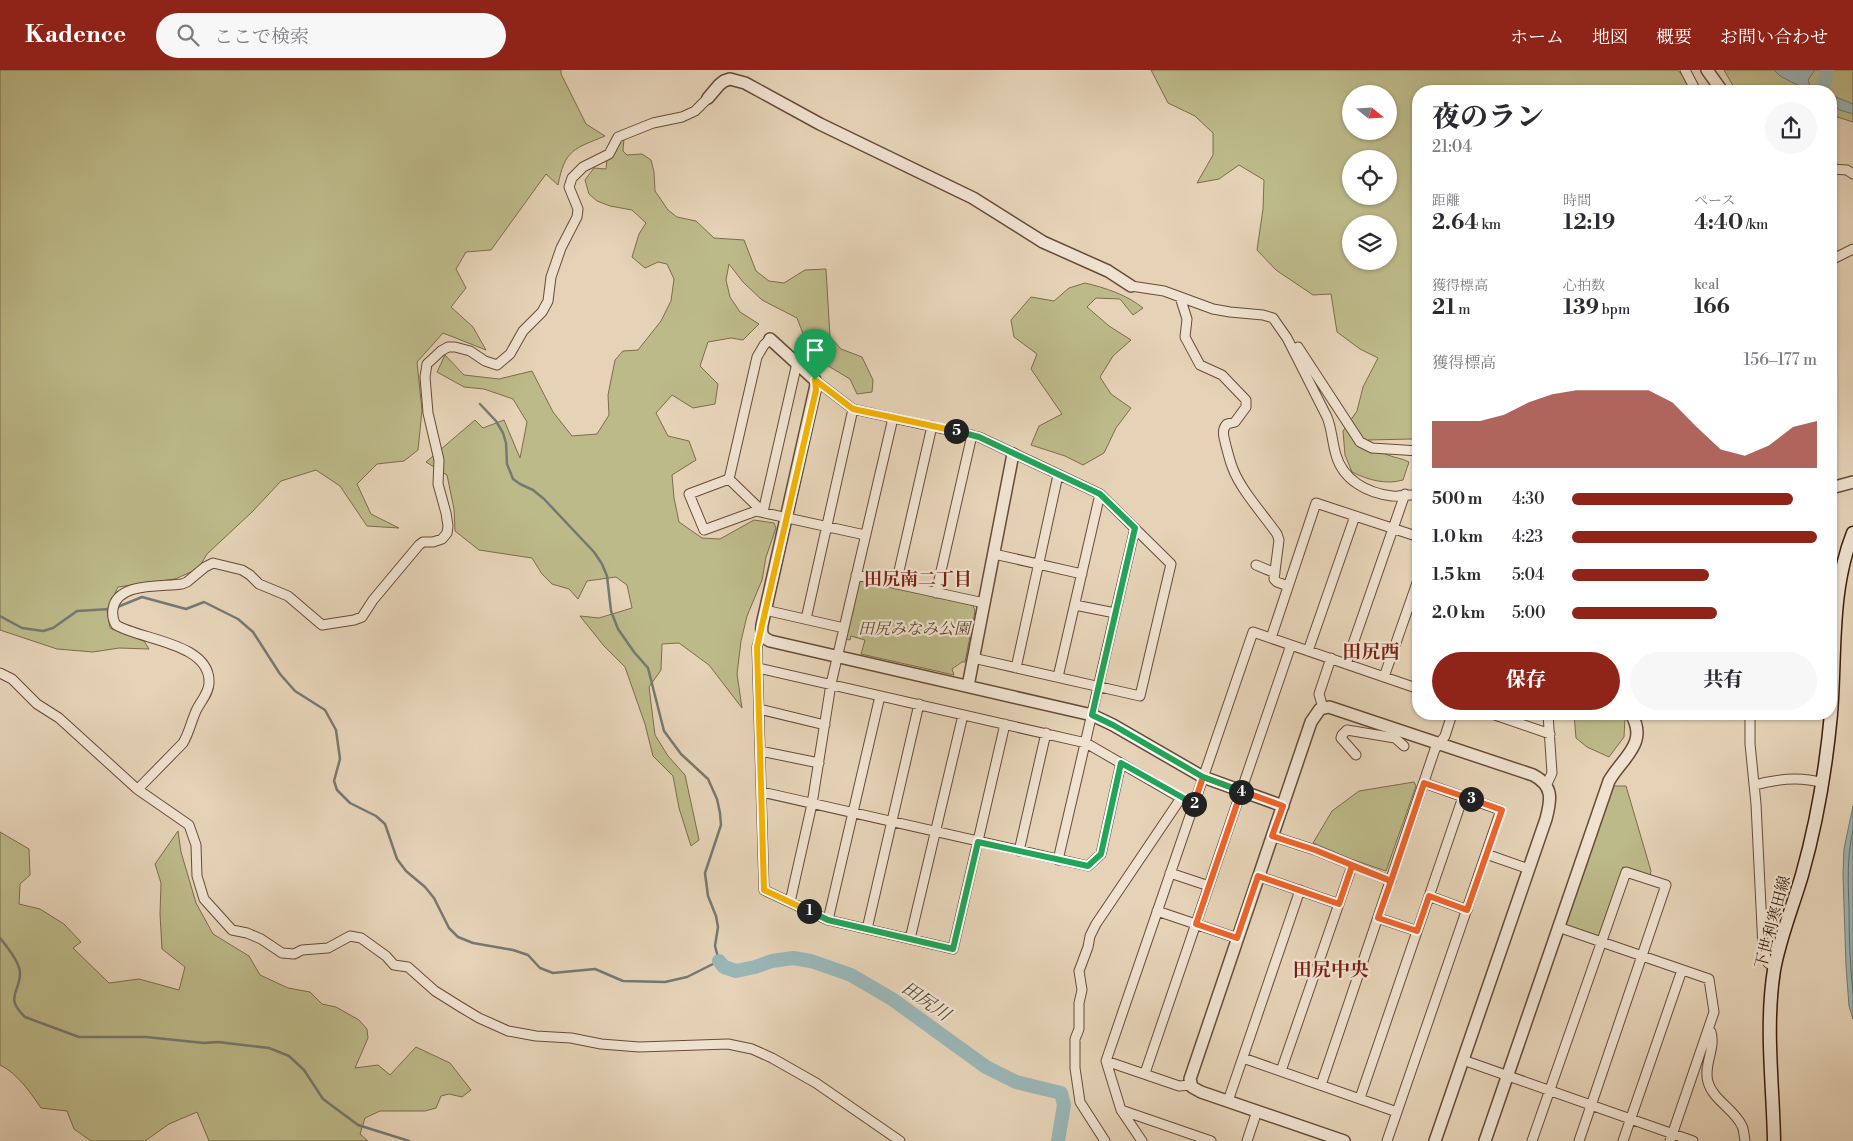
<!DOCTYPE html>
<html lang="ja">
<head>
<meta charset="utf-8">
<style>
	:root { --surface:#fff; --page:#f7f7f7; --text:#2b2b33; --muted:#7c7c81; --accent:#8f2418 }
	body { margin:0; font-family:"Libre Bodoni","Noto Serif JP",serif; background:var(--page); color:var(--text); height:100vh; display:flex; flex-direction:column; font-size:19px; white-space:nowrap }
	* { box-sizing:border-box; margin:0 }
	p { font-size:16px; color:var(--muted) }
	.icon { flex:none; width:28px; height:28px; fill:none; stroke:currentColor; stroke-width:2; stroke-linecap:round; stroke-linejoin:round }
	.map { position:relative; flex:1; overflow:hidden }
	.drawer { position:absolute; left:1412px; top:15px; width:425px; height:635px; display:flex; flex-direction:column; background:var(--surface); border-radius:20px; box-shadow:0 1px 4px #0004 }
	.drawer>* { flex:none }
	.needle { width:32px; rotate:108deg }
	.controls { position:absolute; left:1342px; top:15px; display:grid; gap:10px }
	.controls a { display:grid; place-items:center; width:55px; height:55px; border-radius:50%; background:var(--surface); box-shadow:0 1px 4px #0004; font-size:25px }
	.pin { position:absolute; display:grid; place-items:center; width:42px; height:42px; color:#fff; margin:-51px -21px; border-radius:50% 50% 50% 0; rotate:-45deg; box-shadow:0 0 5px #0007 }
	.pin .icon { rotate:45deg }
	.km { position:absolute; width:25px; height:25px; margin:-12px; border-radius:50%; background:#222; color:#fff; font-size:14px; line-height:25px; text-align:center }
	.round { display:grid; place-items:center; flex:none; width:52px; height:52px; border-radius:26px; background:var(--page) }
	.headline { display:flex; align-items:center; justify-content:space-between; height:85px; padding:0 20px }
	h1 { font-size:28px; font-weight:800; line-height:38px }
	.figures { display:grid; grid-template-columns:repeat(3,1fr); gap:8px; height:85px; padding:5px 20px }
	.figures div { display:grid; align-content:center }
	.figures b { font-size:21px; font-weight:800 }
	.figures small { font-size:14px; font-weight:400 }
	.figures p { font-size:14px }
	.chart { height:140px; padding:10px 20px }
	.chart p { display:flex; justify-content:space-between }
	.chart svg { width:100%; height:90px; margin-top:5px; fill:var(--accent); opacity:.7 }
	.cta { display:flex; gap:10px; margin-top:auto; padding:10px 20px }
	.cta a { flex:1; height:58px; border-radius:30px; background:var(--accent); color:#fff; font-size:20px; font-weight:800; line-height:58px; text-align:center }
	.cta a+a { background:var(--page); color:var(--text) }
	ul { padding:0 20px; list-style:none; font-size:16px }
	li { display:grid; grid-template-columns:80px 60px 1fr; align-items:center; height:38px }
	li i { height:12px; border-radius:6px; background:var(--accent) }
	header { display:flex; align-items:center; gap:30px; box-sizing:border-box; height:70px; padding:0 25px; background:var(--accent); color:#fff }
	header strong { font-size:24px }
	nav { display:flex; gap:28px; margin-inline-start:auto; font-size:18px }
	.search { width:350px; height:45px; background:var(--page); display:flex; align-items:center; gap:12px; box-sizing:border-box; padding:0 18px; border-radius:28px; color:var(--muted); font-size:19px }
	.map>svg:first-child { display:block }
</style>
</head>
<body>
<header>
<strong>Kadence</strong>
<div class="search"><svg class="icon" aria-label="search" viewBox="0 0 24 24"><circle cx="10" cy="10" r="6"/><path d="M15 15l6 6"/></svg>ここで検索</div>
<nav><a>ホーム</a><a>地図</a><a>概要</a><a>お問い合わせ</a></nav>
</header>
<div class="map">
<svg width="1853" height="1071" viewBox="0 0 1853 1071">
	<rect width="100%" height="100%" fill="#e6d3b7"/>
	<filter id="stains"><feTurbulence type="fractalNoise" baseFrequency=".004" numOctaves="4"/><feColorMatrix values="0 0 0 0 .2 0 0 0 0 .09 0 0 0 0 .02 0 0 0 .5 -.17"/></filter>
	<radialGradient id="worn" r=".72"><stop offset=".6" stop-color="#630" stop-opacity="0"/><stop offset="1" stop-color="#630" stop-opacity=".3"/></radialGradient>
	<path fill="#bdba89" stroke="#7d6c4a" fill-rule="evenodd" d="M0 0H561V4L586 54 605 66C574 79 565 79 558 115L546 104 491 180 466 182 456 199 466 218 451 237 473 257 486 280 443 263 417 292 422 340 418 380 404 391 377 394 357 414 371 444 399 458 367 456 340 416 316 400 281 411 252 442 207 484 198 499 175 509 118 517 107 540 110 558 144 571 149 579 119 578 93 582 57 579 0 560Z
		M1151 0H1677L1689 10 1693 21H1419V374L1412 369 1368 370C1374 375 1380 383 1388 385 1395 388 1402 388 1409 392L1403 410C1386 415 1368 410 1352 402L1345 385 1343 361 1357 341 1363 317 1378 288 1360 279 1337 262 1331 224 1313 225 1276 200 1257 180 1263 139 1264 110 1239 95 1219 109 1197 113 1213 85V63L1195 46 1168 33ZM1351 24H1389V61H1351ZM1351 89H1389V126H1351ZM1351 154H1389V191H1351Z
		M1724 0H1853V52L1831 45V21H1736Z
		M624 68 623 81 627 85 642 84 651 90 654 102 655 121 668 140 677 147 696 151 714 168 744 170 756 201 769 211 784 213 805 200 826 199 830 267 841 279 862 287 873 310 872 322 857 324 850 309 815 288 805 269 797 248 762 230 743 212 729 194 726 210 730 227 740 242 759 254 743 270 731 268 708 272 700 296 718 314 715 334 693 338 672 325 656 343 668 366 689 371 696 390 672 405 674 428 679 452 702 468 720 469 754 450 774 453 776 458 766 487 762 510 747 546 741 571 737 604 742 638 709 595 679 573 662 574 661 600 649 617 655 665 668 686 685 705 699 770 691 776 679 738 673 706 653 686 645 654 625 597 604 576 580 546 599 548 632 538 627 515 616 507 587 511 578 529 569 519 552 514 542 504 532 488 479 480 455 461 454 439 447 405 426 392 475 350 483 358 504 350 520 388 527 352 513 329 484 319 464 317 437 302 445 285 464 305 499 309 532 301 553 342 572 366 597 364 609 345 608 325 615 290 623 281 638 280 661 251 671 231 674 209 667 194 658 192 645 198 632 187 639 164 646 153 632 140 610 136 597 131 589 124 585 110 594 98 606 99 607 89 614 69Z
		M1085 213C1106 218 1127 225 1143 238L1133 245 1120 229 1096 228 1087 237 1109 256 1131 270 1113 286 1100 307 1111 324 1131 338 1116 358 1104 383 1083 395 1065 386 1031 375 1039 356 1062 344 1031 299 1037 284 1014 267 1011 250 1031 227 1054 231 1069 218Z
		M863 509 973 535 975 541 965 592H962L952 599 954 605 861 584 865 570 851 566 850 570 846 569 858 512Z
		M1574 644H1621L1625 648 1624 667 1609 687 1587 677 1576 668Z
		M1414 712 1416 716 1386 801 1351 789 1313 773 1332 741 1359 721Z
		M1613 716H1626L1651 801 1650 806 1623 797 1599 865 1597 867 1568 857 1566 854Z
		M178 761 181 782 196 833 213 864 249 886 260 905 288 918 310 922 322 934 336 937 359 950 367 959 368 968 355 998 378 995 390 1005 416 977 450 993 471 1020 462 1027 449 1024 441 1026 436 1038 425 1041H380L365 1048 360 1064 368 1071H209L197 1042 169 1054 145 1071H91L74 1059 67 1041 41 1038C31 1023 17 1003 0 995V762L29 779 30 805 20 814 19 834 40 839 64 854 81 872 73 878 109 913 139 909 179 920 185 897 162 879 160 844 161 813 155 794Z"/>
	<path fill="#99b6b7" stroke="#747973" d="M1774 0H1815L1808 10 1811 19 1816 21H1806L1803 18 1780 6Z
		M1831 25 1853 34V44L1840 40 1831 33Z
		M1853 736V949L1849 936 1846 896 1843 805 1844 779Z"/>
	<g fill="none" stroke-linecap="round" stroke-linejoin="round">
		<path stroke="#6b6a62" stroke-width="1" d="M1853 760C1847 786 1848 811 1849 838 1849 866 1850 895 1853 924"/>
		<path stroke="#747973" stroke-width="2.5" d="M115 538 142 527 186 539 204 532 238 549 253 562 280 604 295 621 325 640 336 660 340 689 334 711 337 720 350 733 376 746 385 754 397 789 406 801 425 817 434 828 449 858 458 867 473 873 513 880 528 885 540 898 553 903 595 899 623 911 665 912 687 907 719 891 715 876 718 857 716 846 708 826 705 803 721 755 720 743 717 729 708 709 681 684 664 661 648 598 634 582 618 559 611 541 607 506 602 494 594 482 544 429 533 420 520 414 513 409 507 394 506 373 503 363 496 351 480 334
			M0 546 22 558 43 561 53 558 77 541 110 539
			M0 868C6 875 20 893 20 903 20 923 4 927 25 947L79 967H146L204 973 218 972 269 978 289 986 304 1000 323 1029 358 1055 409 1071"/>
		<path stroke="#99b6b7" stroke-width="14" d="M1822 21 1827 0
			M719 891 724 897 736 901 755 897 772 891 793 888 811 891 851 905 892 929 986 997 1016 1012 1061 1023 1064 1035 1058 1071"/>
		<g stroke="#674b37" stroke-width="11">
			<path id="minor" d="M1685 0 1696 21
				M1831 99 1847 100 1853 104
				M1831 190 1853 179
				M1131 216 1164 221 1213 239 1230 242 1263 245 1273 248 1287 268 1327 347C1332 359 1332 372 1336 385 1343 410 1367 423 1392 426 1402 427 1407 423 1419 426
				M1180 227 1187 249 1185 267 1200 295 1222 305 1246 330V337L1235 352 1227 354C1221 360 1224 367 1226 376 1228 383 1230 392 1233 399 1241 420 1263 444 1277 464L1279 470 1274 509 1277 512 1288 516
				M770 269 764 275 757 287 729 409 689 424 704 460 756 441 865 465
				M1298 277 1360 372 1372 378 1419 381
				M815 310 853 339 979 367 1100 424 1171 494 1140 626 973 588
				M729 409 763 442
				M763 442 797 293
				M994 484 1082 504
				M1256 495 1275 503
				M856 505 984 533
				M896 514 932 356
				M936 523 972 365
				M1075 535 1115 543
				M765 540 844 558
				M806 549 853 339
				M761 564 757 577 764 820 828 850 953 879 1005 654
				M1271 568 1316 433 1419 467
				M1308 581 1355 446
				M1346 594 1405 424
				M758 598 1086 673 1193 735
				M1016 598 1058 405
				M0 603 12 609 37 634 59 648 137 719 189 755 196 775 197 806 204 829 232 860 247 863 261 869 282 883 294 884 302 880 328 878 350 866 361 868 386 886 394 895 408 897 435 921 459 936 479 948 508 961 536 966 571 968 601 974 639 977 728 974 752 979 772 988 816 1013 900 1071
				M1058 607 1100 424
				M1384 607 1419 507
				M1323 638 1319 624 1331 588
				M759 639 825 655
				M1492 644 1550 664
				M1750 644V674L1756 734 1763 878 1768 893 1775 897
				M760 681 819 693
				M1356 685 1341 668 1342 665 1347 660 1395 668 1404 676
				M1755 715C1777 709 1800 706 1822 713
				M1546 716 1552 703 1548 644
				M138 719 183 673C189 663 191 652 196 641 200 632 209 623 209 613 211 573 141 570 116 555 113 550 112 545 113 539 117 512 161 517 182 514L187 512 205 497 213 493 242 500 250 505 259 514 288 526 322 555 354 550 362 547 373 530 419 475 423 472H433L442 469 447 463 448 456 446 443 438 414 439 390 428 343 425 307 427 294 441 281 448 277H455L470 281 485 291 497 295 510 284 523 261 542 242 548 231 551 207 561 178 577 147 578 139 569 117 572 108 583 97 609 84 618 67 653 53 682 47 695 41 708 28
				M762 722 1088 796 1101 784 1121 693
				M1272 766 1315 780 1391 811
				M1019 781 1046 663
				M1486 784 1529 799
				M1058 790 1135 458
				M1170 803 1209 816
				M1258 806 1339 834
				M1429 826 1467 840
				M790 832 812 734 831 614 893 348
				M1157 841 1237 868
				M1378 848 1417 861
				M828 850 880 626
				M1558 857 1709 909 1714 942 1670 1071
				M867 859 919 634
				M910 869 963 645
				M1708 961 1711 962C1716 979 1703 995 1708 1012 1713 1030 1734 1039 1742 1056 1744 1060 1744 1066 1745 1071
				M1243 988 1397 1042
				M1463 990 1693 1071
				M1106 991 1179 1016 1191 1015
				M1281 1001 1352 796
				M1145 1003 1291 575
				M1321 1015 1435 679 1445 666 1452 644
				M1360 1028 1463 727
				M1228 1031 1300 820
				M1121 1040 1211 1071
				M1105 1071 1080 1032 1075 998V969L1079 959V933L1082 920 1079 901 1088 877 1090 866 1096 854 1181 728
				M1142 1071 1121 1040 1106 991 1253 562 1419 619
				M1247 1071 1257 1041
				M1387 1071 1501 740 1424 713
				M1532 1071 1626 802 1666 815 1579 1071
				M1623 1071 1682 900"/>
		</g>
		<g stroke="#674b37" stroke-width="14">
			<path id="tertiary" d="M1707 0 1722 21
				M708 28 719 15 724 11 730 9 745 13 820 54 973 128 1043 172 1108 201 1131 216
				M770 269 815 310 816 315 762 555C761 564 762 567 770 571L1092 645 1113 655 1203 707 1283 736
				M1831 418 1853 412
				M968 616 1013 384
				M1344 1071 1201 1022 1192 1017 1190 1009 1311 652 1320 639 1329 637 1533 705C1554 716 1551 730 1546 749L1435 1071
				M1485 1071 1609 711C1622 688 1649 673 1631 644"/>
		</g>
		<g stroke="#3d1e0c" stroke-width="15">
			<path id="secondary" d="M1831 643C1836 583 1830 521 1853 463
				M1774 1071C1773 1014 1765 957 1774 900 1780 867 1793 836 1802 805 1817 752 1826 698 1831 644"/>
		</g>
		<use href="#minor" stroke="#efe2d0" stroke-width="9"/>
		<use href="#tertiary" stroke="#efe2d0" stroke-width="11"/>
		<use href="#secondary" stroke="#efe2d0" stroke-width="12"/>
	</g>
	<g fill="none" stroke-linecap="round" stroke-linejoin="round">
		<g stroke="#fff" stroke-width="10">
			<path id="split-1" d="M809 841 764 820 757 577 816 320 815 310"/>
		</g>
		<g stroke="#fff" stroke-width="10">
			<path id="split-2" d="M809 841 828 850 953 879 978 772 1088 796 1101 784 1121 693 1194 734"/>
		</g>
		<g stroke="#fff" stroke-width="10">
			<path id="split-3" d="M1194 734 1203 707 1283 736 1272 766 1315 780 1391 811 1378 848 1417 861 1429 826 1467 840 1502 740 1471 729"/>
		</g>
		<g stroke="#fff" stroke-width="10">
			<path id="split-4" d="M1241 722 1196 854 1237 868 1258 806 1339 834 1352 796 1391 811 1424 713 1471 729"/>
		</g>
		<g stroke="#fff" stroke-width="10">
			<path id="split-5" d="M956 361 979 367 1100 424 1135 458 1092 645 1113 655 1203 707 1241 721V722"/>
		</g>
		<g stroke="#fff" stroke-width="10">
			<path id="split-6" d="M815 310 853 339 956 361"/>
		</g>
		<use href="#split-1" stroke="#f5b400" stroke-width="6"/>
		<use href="#split-2" stroke="#22a559" stroke-width="6"/>
		<use href="#split-3" stroke="#f0652b" stroke-width="6"/>
		<use href="#split-4" stroke="#f0652b" stroke-width="6"/>
		<use href="#split-5" stroke="#22a559" stroke-width="6"/>
		<use href="#split-6" stroke="#f5b400" stroke-width="6"/>
	</g>
	<g text-anchor="middle" stroke-width="4.5" stroke-linejoin="round" paint-order="stroke">
		<g font-size="16" font-style="italic" fill="#5d452b" stroke="#efe2d0">
			<text x="914" y="564">田尻みなみ公園</text>
		</g>
		<g font-size="16" fill="#3d1e0c" stroke="#efe2d0">
			<text transform="translate(1772 852) rotate(-75)" y="6">下世利寒田線</text>
		</g>
		<g font-size="18" font-weight="bold" fill="#7a1f14" stroke="#efe2d0">
			<text x="918" y="515">田尻南二丁目</text>
		</g>
		<g font-size="18" font-style="italic" fill="#594c3f" stroke="#efe2d0">
			<text transform="translate(926 931) rotate(35)" y="6">田尻川</text>
		</g>
		<g font-size="19" font-weight="bold" fill="#7a1f14" stroke="#efe2d0">
			<text x="1371" y="588">田尻西</text>
			<text x="1331" y="906">田尻中央</text>
		</g>
	</g>
	<rect width="100%" height="100%" filter="url(#stains)"/>
	<rect width="100%" height="100%" fill="url(#worn)"/>
</svg>
<div class="controls">
<a><svg class="needle" viewBox="-14 -14 28 28"><path d="M0-13l5 13h-10z" fill="#e53935"/><path d="M0 13l5-13h-10z" fill="#7c7c81"/></svg></a>
<a><svg class="icon" aria-label="locate" viewBox="0 0 24 24"><circle cx="12" cy="12" r="6"/><path d="M12 2v4M12 18v4M2 12h4M18 12h4"/></svg></a>
<a><svg class="icon" aria-label="layers" viewBox="0 0 24 24"><path d="M12 4l9 5-9 5-9-5zM3 14l9 5 9-5"/></svg></a>
</div>
<div class="pin" style="left:815px;top:310px;background:#1e9e55"><svg class="icon" aria-label="arrive" viewBox="0 0 24 24"><path d="M6 21V4h12l-3 4 3 4H6"/></svg></div>
<b class="km" style="left:809px;top:841px">1</b>
<b class="km" style="left:1194px;top:734px">2</b>
<b class="km" style="left:1471px;top:729px">3</b>
<b class="km" style="left:1241px;top:722px">4</b>
<b class="km" style="left:956px;top:361px">5</b>
<section class="drawer">
<div class="headline"><div><h1>夜のラン</h1><p>21:04</p></div><a class="round"><svg class="icon" aria-label="share" viewBox="0 0 24 24"><path d="M12 15V3M7 8l5-5 5 5M5 13v7h14v-7"/></svg></a></div>
<div class="figures">
<div><p>距離</p><b>2.64<small> km</small></b></div>
<div><p>時間</p><b>12:19</b></div>
<div><p>ペース</p><b>4:40<small> /km</small></b></div>
</div>
<div class="figures">
<div><p>獲得標高</p><b>21<small> m</small></b></div>
<div><p>心拍数</p><b>139<small> bpm</small></b></div>
<div><p>kcal</p><b>166</b></div>
</div>
<div class="chart"><p><span>獲得標高</span>156–177 m</p>
<svg viewBox="0 0 160 44" preserveAspectRatio="none"><path d="M0 44V21L10 21L20 21L30 18L40 12L50 8L60 6L70 6L80 6L90 6L100 12L110 24L120 35L130 38L140 33L150 24L160 21V44z"/></svg>
</div>
<ul>
<li><b>500 m</b>4:30<i style="width:90%"></i></li>
<li><b>1.0 km</b>4:23<i style="width:100%"></i></li>
<li><b>1.5 km</b>5:04<i style="width:56%"></i></li>
<li><b>2.0 km</b>5:00<i style="width:59%"></i></li>
</ul>
<div class="cta"><a>保存</a><a>共有</a></div>
</section>
</div>
</body>
</html>
